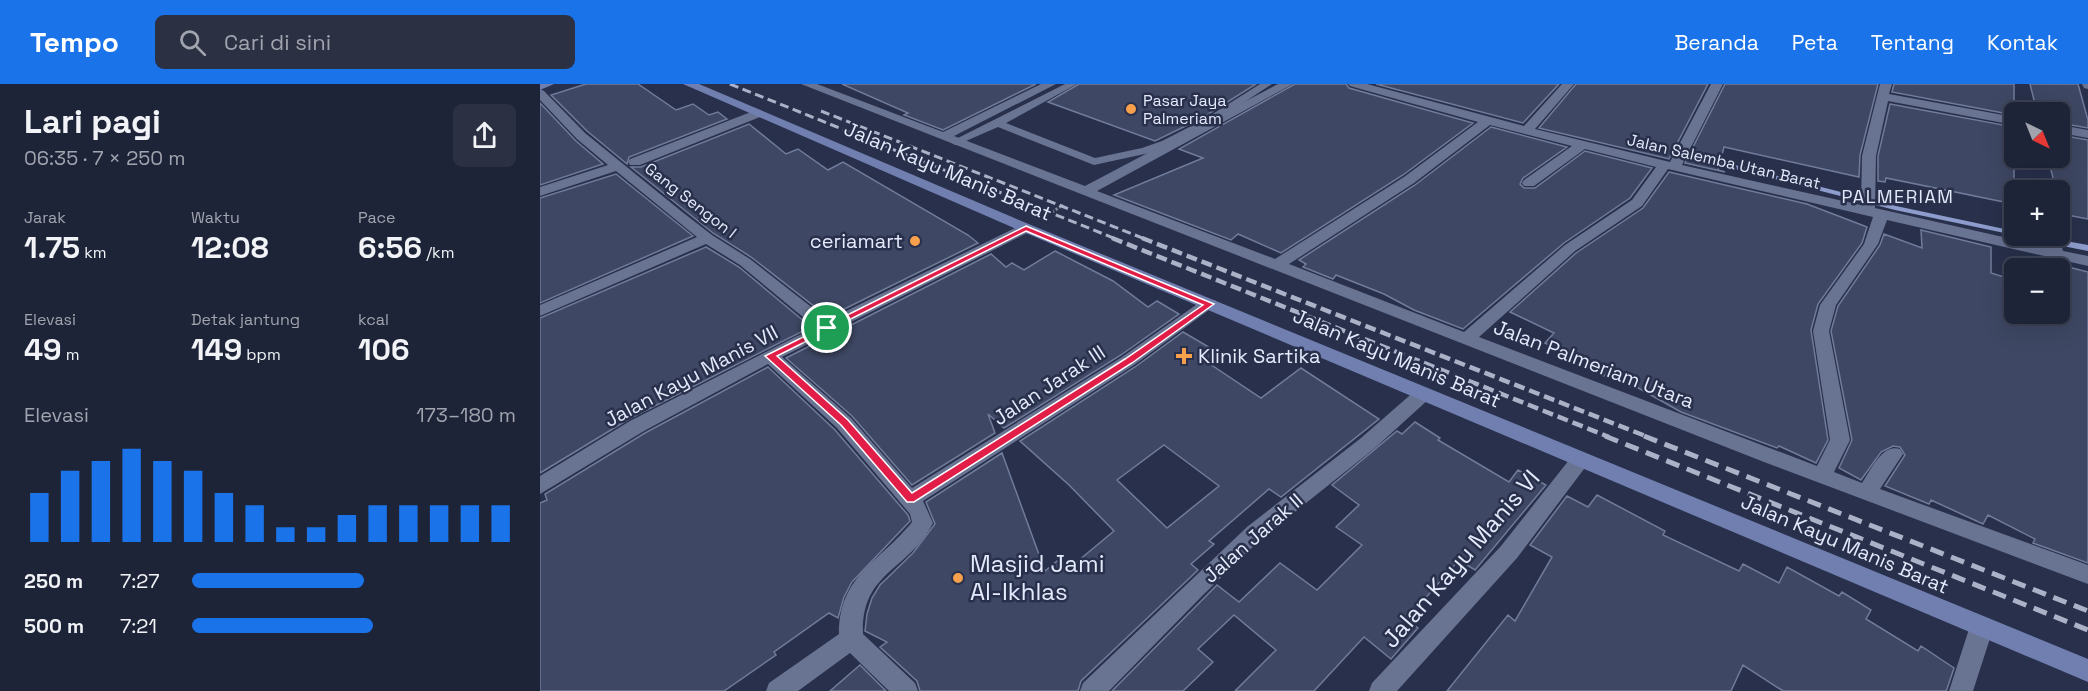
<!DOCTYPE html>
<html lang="id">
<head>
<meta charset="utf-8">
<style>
	:root { --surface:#1e2438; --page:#2b3043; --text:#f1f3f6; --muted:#a1a4ae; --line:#3c4153; --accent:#1a73e8 }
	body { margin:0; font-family:"Space Grotesk",sans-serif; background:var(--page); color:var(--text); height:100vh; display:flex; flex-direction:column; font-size:22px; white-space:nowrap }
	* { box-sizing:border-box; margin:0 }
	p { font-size:20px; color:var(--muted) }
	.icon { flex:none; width:33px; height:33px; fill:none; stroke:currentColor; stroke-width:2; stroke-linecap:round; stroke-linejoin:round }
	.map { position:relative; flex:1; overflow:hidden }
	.details { display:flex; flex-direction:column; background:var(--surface); width:540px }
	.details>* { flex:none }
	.needle { width:39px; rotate:137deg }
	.buttons { position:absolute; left:1464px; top:18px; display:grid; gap:12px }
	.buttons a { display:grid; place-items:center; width:66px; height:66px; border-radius:9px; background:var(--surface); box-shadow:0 6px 24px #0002,0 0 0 2px var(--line); font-size:30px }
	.pin { position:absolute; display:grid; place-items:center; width:51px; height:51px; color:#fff; margin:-26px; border:3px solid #fff; border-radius:50%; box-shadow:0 2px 6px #0007 }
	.round { display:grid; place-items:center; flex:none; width:63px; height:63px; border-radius:9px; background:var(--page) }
	.overview { display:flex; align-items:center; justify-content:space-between; height:102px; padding:0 24px }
	h1 { font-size:33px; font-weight:700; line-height:45px }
	.figures { display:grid; grid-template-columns:repeat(3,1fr); gap:9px; height:102px; padding:6px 24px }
	.figures div { display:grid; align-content:center }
	.figures b { font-size:30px; font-weight:700 }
	.figures small { font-size:16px; font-weight:400 }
	.figures p { font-size:16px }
	.chart { height:168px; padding:12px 24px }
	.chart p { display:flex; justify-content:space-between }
	.chart svg { width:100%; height:108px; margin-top:6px; stroke:var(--accent); stroke-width:6 }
	ul { padding:0 24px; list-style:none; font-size:20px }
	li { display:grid; grid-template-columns:96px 72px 1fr; align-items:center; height:45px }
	li i { height:15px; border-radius:8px; background:var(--accent) }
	header { display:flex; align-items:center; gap:36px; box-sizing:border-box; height:84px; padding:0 30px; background:var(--accent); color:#fff }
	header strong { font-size:28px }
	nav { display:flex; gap:33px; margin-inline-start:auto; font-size:21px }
	.search { width:420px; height:54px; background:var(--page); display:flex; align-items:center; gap:15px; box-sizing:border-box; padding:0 21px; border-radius:9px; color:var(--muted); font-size:22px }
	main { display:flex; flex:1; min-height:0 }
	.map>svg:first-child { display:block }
</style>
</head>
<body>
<header>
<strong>Tempo</strong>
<div class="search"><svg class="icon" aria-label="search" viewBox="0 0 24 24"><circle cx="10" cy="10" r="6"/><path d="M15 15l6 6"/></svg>Cari di sini</div>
<nav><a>Beranda</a><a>Peta</a><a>Tentang</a><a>Kontak</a></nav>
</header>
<main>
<section class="details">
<div class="overview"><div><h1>Lari pagi</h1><p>06:35 · 7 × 250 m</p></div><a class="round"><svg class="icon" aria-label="share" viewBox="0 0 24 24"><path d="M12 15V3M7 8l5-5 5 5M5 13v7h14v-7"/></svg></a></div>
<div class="figures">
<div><p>Jarak</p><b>1.75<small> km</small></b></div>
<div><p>Waktu</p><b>12:08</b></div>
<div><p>Pace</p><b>6:56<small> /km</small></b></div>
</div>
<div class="figures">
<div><p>Elevasi</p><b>49<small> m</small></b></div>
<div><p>Detak jantung</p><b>149<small> bpm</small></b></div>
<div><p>kcal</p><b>106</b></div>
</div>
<div class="chart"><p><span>Elevasi</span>173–180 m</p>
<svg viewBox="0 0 160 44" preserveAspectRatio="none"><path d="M5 44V24M15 44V15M25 44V11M35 44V6M45 44V11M55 44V15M65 44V24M75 44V29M85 44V38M95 44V38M105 44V33M115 44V29M125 44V29M135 44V29M145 44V29M155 44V29"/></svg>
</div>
<ul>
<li><b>250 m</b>7:27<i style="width:53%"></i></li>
<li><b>500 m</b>7:21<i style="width:56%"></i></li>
</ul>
</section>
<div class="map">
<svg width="1548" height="607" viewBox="0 0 1548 607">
	<rect width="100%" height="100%" fill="#28304b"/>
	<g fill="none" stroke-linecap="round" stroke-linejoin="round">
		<path fill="#8d9ccc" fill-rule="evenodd" d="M1117 61 1356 122 1474 147V151L1355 126 1117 65Z
			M1483 152H1498L1548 161V167L1487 155Z"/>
	</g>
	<path fill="#3e4763" stroke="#717c9b" stroke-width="1.5" fill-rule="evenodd" d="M46 0H98L136 26 153 20 169 31 178 28 187 35 89 73 87 80 47 47 11 11Z
		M302 0H496L403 46 364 31 368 29Z
		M539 0H716L662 34 615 57 508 18Z
		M755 0H806L809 4 933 39 863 91 741 169 698 150 691 156 574 111 663 74 639 65Z
		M836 0H1019L983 39Z
		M1036 0H1168L1129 75 999 44Z
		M1185 0H1338L1320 71 1319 93 1184 63 1178 86 1185 88 1145 79Z
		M1354 0H1474V31L1352 8Z
		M1490 0H1538L1548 36V44L1520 39V28H1497Z
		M0 19 36 57 63 80 0 101Z
		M1350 20 1474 43V120L1346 94 1345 98 1338 97V72Z
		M209 40 246 70 258 65 288 86 303 78 428 151 438 159 288 233 211 173 173 149 91 83H101Z
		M951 43 1027 63 983 94 980 100 984 104H995L1045 67 1112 84 1090 114 1024 159 923 245 874 226 844 210 796 191 793 195 763 183 766 180 759 176 875 101Z
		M1520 51 1548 56V135L1522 130 1520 106H1516L1508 74H1520Z
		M1129 88 1267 120 1327 143 1322 159 1278 220 1271 246 1288 356 1276 379 1239 362 1237 364 1141 328 1093 301 1090 303 1071 285 1064 292 1005 259 1014 249 970 228 1036 169 1103 124Z
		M76 90 153 152 0 219V114Z
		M1381 146 1451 163V189L1474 196V230H1520V184H1505V177L1548 188V479L1493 459 1495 455 1448 431 1443 440 1391 416 1389 420 1345 402 1365 371 1360 363 1353 362 1341 368 1321 396 1299 384 1312 356 1291 247 1298 222 1340 161 1344 150 1382 164Z
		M166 163 199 183 271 243 89 335 0 389V234Z
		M515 167 573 197 608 223 617 217 639 230 581 271 464 344 448 330 455 349 372 401 312 332 246 274 451 170 466 183 472 179 484 186Z
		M643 248 679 269 667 278 721 314 761 284 839 335 741 413 729 405 669 457 674 460 651 480 658 486 541 597 538 607H380L377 597 340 563 347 558 325 547 327 530 332 514 340 501 373 469 395 440 386 418 462 369 505 487 517 477 527 486 574 447 529 401 480 357 595 283ZM624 361 679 402 627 444 577 396Z
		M228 283 295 346 368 431 370 437 312 498 304 513 298 534 289 529 234 568 236 571 184 607H0V419L7 416 5 410 105 349Z
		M875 338 900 354 898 356 969 398 978 386 1006 401 935 486 919 476 866 536 878 544 851 575 824 553 774 607H695L736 566 694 531 658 565 673 578 643 607H572L677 501 699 518 740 479 777 506 822 461 796 443 819 421 792 401 857 347 862 350Z
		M1057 411 1125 447 1123 451 1199 487 1203 480 1239 499 1247 483 1299 512 1302 508 1331 526 1326 535 1378 567 1381 562 1414 584 1407 605 1406 607H1243L1203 581 1191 607H907L968 531 975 537 1012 473 990 461 1027 412 1048 423Z
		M320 581 346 607H290Z"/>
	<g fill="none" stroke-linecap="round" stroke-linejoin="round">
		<path stroke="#878ea4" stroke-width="3" stroke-dasharray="2 2" stroke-linecap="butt" d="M509 130 523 121"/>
		<path fill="#697392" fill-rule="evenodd" d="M525 0H537L466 39 555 74 602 64 622 57 663 36 720 0H732L671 40 630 61 609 69 554 81 458 43 419 60 415 61 410 58Z"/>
		<path fill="#697392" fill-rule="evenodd" d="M261 0H277L403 48 501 0H516L414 52 545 102 738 0H753L557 107 735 175 864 93 938 38 810 2 808 0H827L984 42 1022 0H1034L995 45 1130 78 1171 0H1183L1142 81 1321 121 1322 72 1340 0H1352L1349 10 1474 33V41L1348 17 1336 72 1335 124 1507 163 1505 152H1519L1523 167 1548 172V182L1347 136 1338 160 1296 221 1289 247 1310 356 1294 388 1322 399C1331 386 1342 359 1360 365L1363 370 1340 405 1548 481V500L1224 378ZM950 41 1032 62 984 96 982 99 984 102H994L1045 65 1116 83 1092 116 1025 161 924 248 749 180 874 99ZM1128 85 1333 133 1324 160 1280 221 1273 247 1290 356 1277 382 939 253 1035 167 1102 122Z
			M1542 0H1548V5L1544 4Z
			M0 5 4 7 45 49 141 127 172 151 210 175 288 236 481 141H491L493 144 491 147 242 273 311 334 372 404 582 273 663 216H675L677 220 594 281 383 417 393 439C369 487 321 487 323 550L375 599 378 607H349L310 569 258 607H226L229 599 299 550C299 491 340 478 372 438L370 430 297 344 228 280 104 347 0 410V392L90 337 275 243 200 181 166 160 0 232V221L157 153 76 87 0 112V103L68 81 37 55 0 16Z
			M216 26 222 30 220 33 100 81H90L88 78 90 75Z
			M1520 41 1548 46V54L1520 49Z
			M883 304 889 305 892 310 889 315 835 364 721 455 663 511 569 607H540L543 599 707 443 821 354 877 305Z
			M1040 368 1047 371 1050 376 1047 381 977 474 857 607H829L832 599 961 462 1033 371Z
			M1442 532 1450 535 1454 542 1433 607H1409L1430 542 1434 535Z"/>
		<path fill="#707fb0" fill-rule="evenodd" d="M0 0H14L0 6Z
			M143 0H159L491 141 1548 575V598L481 147Z"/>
		<path stroke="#abb1c6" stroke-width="3" stroke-dasharray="9 4.5" stroke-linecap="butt" d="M190 0 576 155
			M281 27 605 155"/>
		<path stroke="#abb1c6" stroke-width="4.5" stroke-dasharray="11 5" stroke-linecap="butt" d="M572 154 1069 353
			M602 154 1108 353"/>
		<path stroke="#abb1c6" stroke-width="5" stroke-dasharray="14 8" stroke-linecap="butt" d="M1065 352 1548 546
			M1104 352 1548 527"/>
	</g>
	<path fill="#e11d48" stroke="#fff" stroke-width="1.5" fill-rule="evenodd" d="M486 142 674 220 592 279 374 418H367L301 341 225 272ZM486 147 663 221 585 275 372 409 308 336 237 272Z"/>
	<g fill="#f9a04d" stroke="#28304b" stroke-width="2">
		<circle cx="591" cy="25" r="6"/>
		<circle cx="375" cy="157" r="6"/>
		<path d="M641 263h6v6h6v6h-6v6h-6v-6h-6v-6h6z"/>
		<circle cx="418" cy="494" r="6"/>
	</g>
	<g text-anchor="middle" stroke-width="5" stroke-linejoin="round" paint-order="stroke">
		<g font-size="16" fill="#e4eafc" stroke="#28304b" text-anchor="start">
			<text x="603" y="22">Pasar Jaya<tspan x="603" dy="18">Palmeriam</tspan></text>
		</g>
		<g font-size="16" fill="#e4eafc" stroke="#28304b">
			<text transform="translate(1184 77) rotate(13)" y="6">Jalan Salemba Utan Barat</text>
			<text transform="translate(151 116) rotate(38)" y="6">Gang Sengon I</text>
		</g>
		<g font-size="18" letter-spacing="1.5" fill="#e4eafc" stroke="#28304b">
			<text x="1358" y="119">PALMERIAM</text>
		</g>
		<g font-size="20" fill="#e4eafc" stroke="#28304b">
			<text transform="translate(408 87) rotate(23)" y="7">Jalan Kayu Manis Barat</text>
			<text transform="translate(857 274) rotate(23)" y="7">Jalan Kayu Manis Barat</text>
			<text transform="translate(1054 280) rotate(21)" y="7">Jalan Palmeriam Utara</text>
			<text transform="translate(151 292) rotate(-28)" y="7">Jalan Kayu Manis VII</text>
			<text transform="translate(509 301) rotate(-33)" y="7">Jalan Jarak III</text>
			<text transform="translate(713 454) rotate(-41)" y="7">Jalan Jarak II</text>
			<text transform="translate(1305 460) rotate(23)" y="7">Jalan Kayu Manis Barat</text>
		</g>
		<g font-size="20" fill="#e4eafc" stroke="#28304b" text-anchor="end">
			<text x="363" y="164">ceriamart</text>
			<text x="658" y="279" text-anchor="start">Klinik Sartika</text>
		</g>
		<g font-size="24" fill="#e4eafc" stroke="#28304b">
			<text transform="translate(921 475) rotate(-49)" y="8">Jalan Kayu Manis VI</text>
		</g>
		<g font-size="24" fill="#e4eafc" stroke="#28304b" text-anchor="start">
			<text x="430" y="488">Masjid Jami<tspan x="430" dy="28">Al-Ikhlas</tspan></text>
		</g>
	</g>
</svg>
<div class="buttons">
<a><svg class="needle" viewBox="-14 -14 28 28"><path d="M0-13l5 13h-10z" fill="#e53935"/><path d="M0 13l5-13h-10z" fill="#a1a4ae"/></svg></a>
<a>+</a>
<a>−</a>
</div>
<div class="pin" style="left:287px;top:244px;background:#1e9e55"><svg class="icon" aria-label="arrive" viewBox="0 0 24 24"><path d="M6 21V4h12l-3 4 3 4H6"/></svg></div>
</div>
</main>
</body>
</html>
